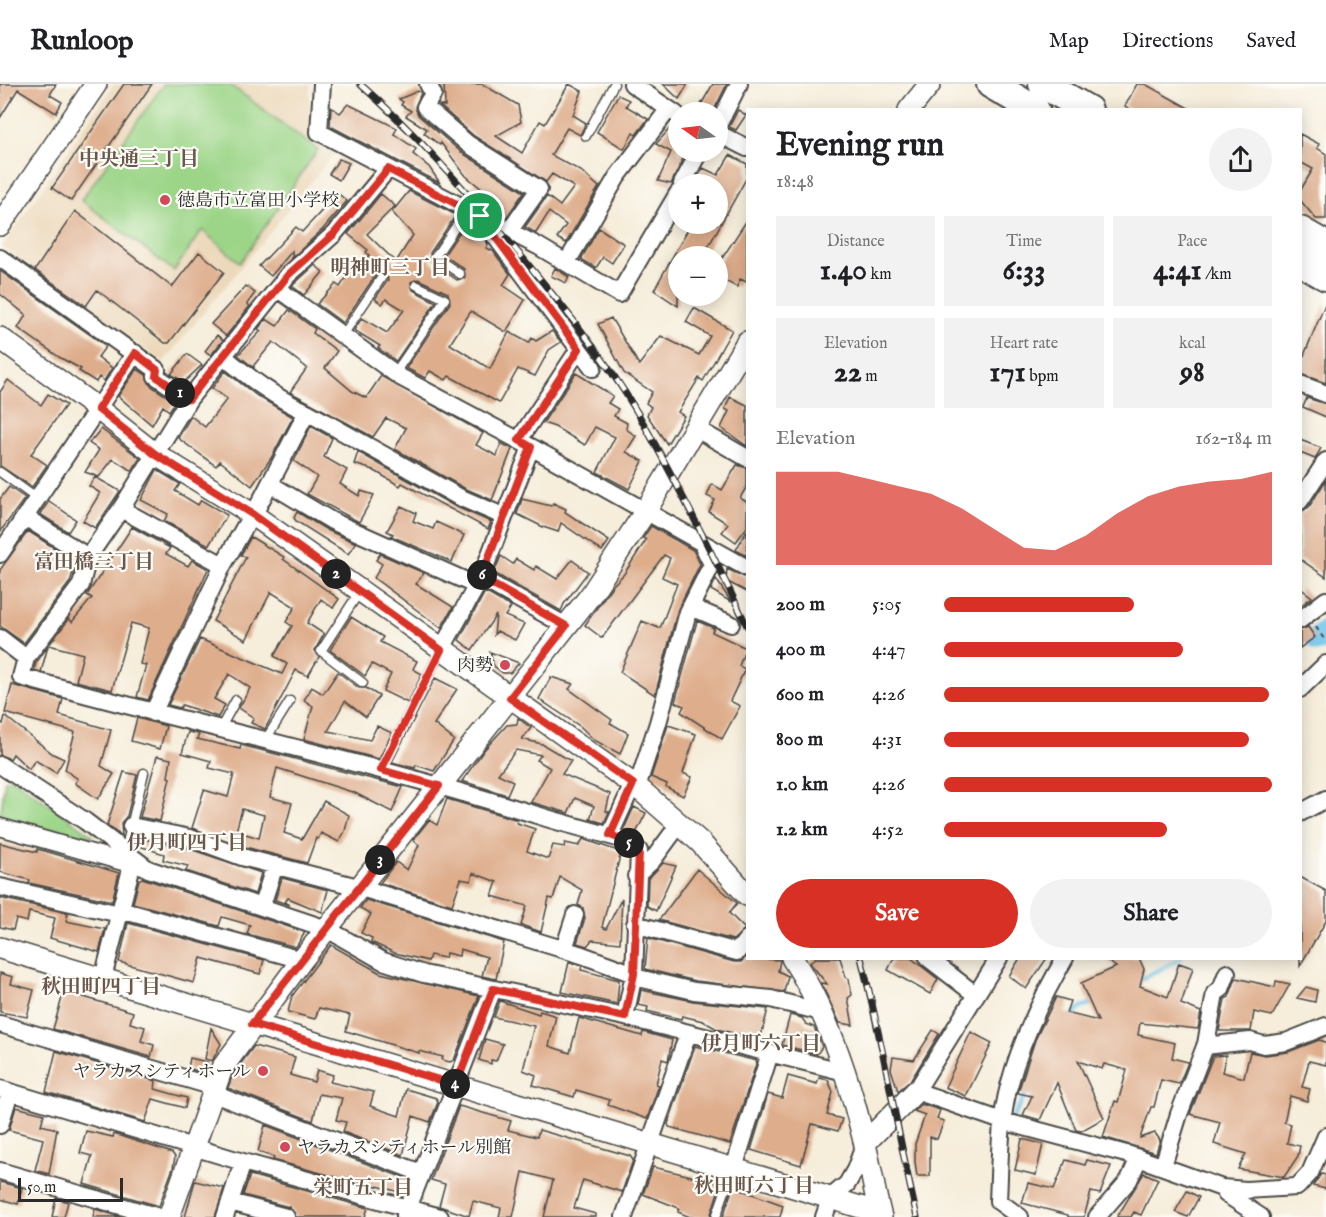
<!DOCTYPE html>
<html lang="en">
<head>
<meta charset="utf-8">
<style>
	:root { --surface:#fff; --page:#f2f2f2; --text:#202124; --muted:#757577; --line:#e0e0e0; --accent:#d93025 }
	body { margin:0; font-family:"IM FELL English","Noto Serif JP",serif; background:var(--page); color:var(--text); height:100vh; display:flex; flex-direction:column; font-size:22px; white-space:nowrap }
	* { box-sizing:border-box; margin:0 }
	p { font-size:20px; color:var(--muted) }
	.icon { flex:none; width:33px; height:33px; fill:none; stroke:currentColor; stroke-width:2; stroke-linecap:round; stroke-linejoin:round }
	.map { position:relative; flex:1; overflow:hidden }
	.sheet { position:absolute; left:746px; top:24px; width:556px; height:852px; display:flex; flex-direction:column; background:var(--surface); border-radius:0px; box-shadow:0 3px 15px #0003 }
	.sheet>* { flex:none }
	.needle { width:39px; rotate:284deg }
	.controls { position:absolute; left:668px; top:18px; display:grid; gap:12px }
	.controls a { display:grid; place-items:center; width:60px; height:60px; border-radius:50%; background:var(--surface); box-shadow:0 3px 15px #0003; font-size:30px }
	.scale { position:absolute; left:18px; bottom:15px; width:105px; box-sizing:border-box; padding-left:6px; border:3px solid #2b2b2b; border-top:0; font-size:16px; line-height:21px; white-space:nowrap; color:#2b2b2b; -webkit-text-stroke:4px #fdfcf7; paint-order:stroke }
	.pin { position:absolute; display:grid; place-items:center; width:51px; height:51px; color:#fff; margin:-26px; border:3px solid #fff; border-radius:50%; box-shadow:0 2px 6px #0007 }
	.km { position:absolute; width:30px; height:30px; margin:-15px; border-radius:50%; background:#222; color:#fff; font-size:16px; line-height:30px; text-align:center }
	.round { display:grid; place-items:center; flex:none; width:63px; height:63px; border-radius:32px; background:var(--page) }
	.headline { display:flex; align-items:center; justify-content:space-between; height:102px; padding:0 30px }
	h1 { font-size:33px; font-weight:700; line-height:45px }
	.metrics { display:grid; grid-template-columns:repeat(3,1fr); gap:9px; height:102px; padding:6px 30px }
	.metrics div { display:grid; align-content:center; border-radius:0px; background:var(--page); text-align:center }
	.metrics b { font-size:30px; font-weight:700 }
	.metrics small { font-size:16px; font-weight:400 }
	.metrics p { font-size:16px }
	.chart { height:168px; padding:12px 30px }
	.chart p { display:flex; justify-content:space-between }
	.chart svg { width:100%; height:108px; margin-top:6px; fill:var(--accent); opacity:.7 }
	.action { display:flex; gap:12px; margin-top:auto; padding:12px 30px }
	.action a { flex:1; height:69px; border-radius:36px; background:var(--accent); color:#fff; font-size:24px; font-weight:700; line-height:69px; text-align:center }
	.action a+a { background:var(--page); color:var(--text) }
	ul { padding:0 30px; list-style:none; font-size:20px }
	li { display:grid; grid-template-columns:96px 72px 1fr; align-items:center; height:45px }
	li i { height:15px; border-radius:8px; background:var(--accent) }
	header { display:flex; align-items:center; gap:36px; box-sizing:border-box; height:84px; padding:0 30px; background:var(--surface); border-bottom:2px solid var(--line) }
	header strong { font-size:28px }
	nav { display:flex; gap:33px; margin-inline-start:auto; font-size:21px }
	.map>svg:first-child { display:block }
</style>
</head>
<body>
<header>
<strong>Runloop</strong>
<nav><a>Map</a><a>Directions</a><a>Saved</a></nav>
</header>
<div class="map">
<svg width="1326" height="1133" viewBox="0 0 1326 1133">
	<rect width="100%" height="100%" fill="#fdfcf7"/>
	<filter id="ink" filterUnits="userSpaceOnUse"><feTurbulence type="fractalNoise" baseFrequency=".0167" numOctaves="2"/><feDisplacementMap in="SourceGraphic" scale="12" xChannelSelector="R" yChannelSelector="G"/><feConvolveMatrix kernelMatrix="1 2 1 2 8 2 1 2 1" color-interpolation-filters="sRGB"/></filter>
	<filter id="wash" filterUnits="userSpaceOnUse"><feTurbulence type="fractalNoise" baseFrequency=".008" numOctaves="4" result="noise"/><feDisplacementMap in="SourceGraphic" scale="24" xChannelSelector="R" yChannelSelector="G"/><feGaussianBlur stdDeviation="1.35" result="paint"/><feColorMatrix in="noise" values="0 0 0 0 0 0 0 0 0 0 0 0 0 0 0 0 0 1.4 0 .05"/><feComposite in="paint" operator="in"/></filter>
	<g filter="url(#wash)">
		<rect width="100%" height="100%" fill="#f6edda"/>
		<path fill="#ecd8ba" d="M114 0H310V52L335 69 163 278 2 163Z"/>
		<path fill="#9cd588" stroke="#64805a" stroke-width="1.5" d="M164 0H229L318 66 240 179 202 146 174 187 81 116Z
			M12 694 92 751 89 759 0 734 5 696Z"/>
		<g fill="none" stroke-linecap="round" stroke-linejoin="round">
			<path stroke="#6cc2e9" stroke-width="4.5" d="M1138 897 1181 874
				M1069 935 1082 923 1094 920
				M1014 1032 1028 1006"/>
			<path stroke="#6cc2e9" stroke-width="26" d="M1319 555 1326 549"/>
		</g>
		<g id="blocks">
			<path fill="#dead8c" fill-rule="evenodd" d="M0 0H56L50 11 62 18 56 29 18 5 0 34Z
				M124 0H152L71 117 52 104Z
				M444 0H482L518 21 521 38 496 52 522 69 540 37 545 40 569 0 582 7 573 31 586 39 580 51 567 44 551 71 581 87 599 103 566 159 557 154 566 141 549 128 536 149 525 143 547 112 560 122 574 103 552 90 546 98 474 52 439 21 445 22Z
				M663 0H688L679 15Z
				M713 0H727L713 28H707L699 24Z
				M1137 0H1145L1192 26H1131L1125 22Z
				M418 7 421 9 415 23 418 31 462 69 524 108 506 134 501 130 504 123 466 92 441 59 440 61 424 49 427 45 406 32 411 27 401 21 403 18 399 15Z
				M618 11 629 16 626 22 648 35 636 51 633 49 624 65 597 48Z
				M348 20 397 44 394 50 416 65 413 70 429 83 440 99 330 42 331 23 340 29Z
				M738 26 746 31 736 46 729 43Z
				M674 40H678V68H686L671 100 658 97 671 68 656 60Z
				M1300 50 1319 60 1317 64 1326 70V135H1316L1300 116V107L1313 85 1300 78Z
				M730 71 747 80V93L703 172H678V222L654 206 691 140H717V100H694L703 84 718 91Z
				M339 75 349 79 339 96 329 90Z
				M334 106 347 117 323 145 292 174V167L271 192 259 182 296 143 302 148 328 120 324 117Z
				M409 107 456 131 430 169 431 178 457 196 465 194 464 185 444 171 467 137 478 147 473 153 485 156 488 160 486 164 493 167 510 190 503 201 525 216 506 248 471 227 450 260 490 285 509 248 529 259 532 254 536 257 552 247 561 258 549 266 535 292 518 285 499 319 449 292 446 296 430 287 425 294 406 284 450 219 448 209 418 195 411 198 413 206 436 218 396 277 378 264 380 262 354 246 362 234 387 249 404 226 386 215 382 220 375 215 388 196 386 188 377 189 343 239 317 220 336 200 340 203 350 188 355 191 369 171 366 168 368 166 348 150 381 110 395 122 367 150 396 178 413 151 392 128Z
				M75 127 172 203 199 168 224 188 169 259H165L97 206 86 222 35 186Z
				M747 136V198L740 195 737 203 717 193V182Z
				M599 144 624 160 612 179 603 173 596 184 581 175Z
				M315 181 323 188 304 211 292 202Z
				M555 184 569 193 566 199 551 192Z
				M0 187 106 262 98 273 112 284 104 297 99 293 96 298 79 287 81 285 59 273 18 244 26 231 0 210Z
				M246 202 255 209 247 220 250 222 226 252 211 240Z
				M1326 218V299L1300 290V281Z
				M694 224 732 246 703 297 699 294 678 328 684 332 667 360 647 331 651 323 646 319 652 308 624 289 598 240 611 234 639 281 661 252 699 271 710 252 686 238Z
				M289 226 315 245 313 249 337 267 325 284 352 307 366 314 381 292 483 349 476 361 497 372 501 359 512 365 492 416 464 404 395 365 406 344 386 334 373 353 290 308 307 284 273 258 254 281V284L238 271 261 247 258 245 266 235 277 242Z
				M217 251 223 256 211 271 205 267Z
				M187 270 202 281 184 298 171 290Z
				M137 285 146 291 150 301 175 318 169 327 163 322 152 341 118 312Z
				M225 287 257 312 293 333 271 374 252 402 220 377 216 382 178 354 191 332 205 343 227 315 212 304Z
				M576 289 613 312 608 319 618 325 614 332 627 339 626 345 636 352 626 368 643 377 629 405 597 388 615 353 595 343 585 361 555 343 543 339Z
				M8 296 41 321 48 310 66 321 31 370 47 381 32 403 0 382V308Z
				M730 313 747 321V362L721 344 729 327 725 325Z
				M1307 314 1326 320V333L1303 323Z
				M311 342 332 354 324 373 347 386 340 400 359 412 361 407 374 411 359 438 307 410 317 393 294 377Z
				M101 345 140 374 132 387 113 375 99 393 85 388 99 366 89 359Z
				M1300 356 1321 364 1315 375 1300 369Z
				M358 368 454 422 491 438 488 445 402 399 400 402 373 386 354 380Z
				M737 381 747 384V402L740 414 747 418V443L736 458 722 448 728 440 709 428 715 416 707 412 712 400 722 406Z
				M157 386 180 400 175 407 198 421 201 416 227 431 209 461 164 437 168 430 141 416Z
				M95 393 120 407 95 444 83 437 100 409 89 402Z
				M1326 396V493L1300 475V430L1309 423Z
				M9 403 25 414 0 448V415Z
				M522 415 551 422 553 419 566 425 565 428 609 457 602 467 561 439 558 448 543 443 517 430Z
				M49 417 76 436 68 448 40 430Z
				M401 422 416 429 413 437 433 445 436 438 464 451 452 478 391 452 393 450 387 447Z
				M297 428 327 446 356 459 348 470 296 437 294 434Z
				M651 442 693 466 700 480 678 525 655 611 620 588 642 537 659 544 661 542 677 500 662 493 670 474 664 471 602 554 585 541 612 502 624 490 646 456 643 454Z
				M132 443 170 464 166 470 188 482 192 476 208 485 148 616 137 613 146 581 140 580 149 544 131 539 112 606 76 597 83 570 49 561 69 535 72 538 92 514 87 511Z
				M747 446V472L736 466Z
				M28 447 76 478 70 498 24 559 0 542V486Z
				M251 453 284 473 283 475 339 515 333 524 321 515 307 539 324 550 315 566 319 573 308 592 296 586 265 645 251 639 254 634 239 624 250 604 229 590 214 615 225 621 218 633 182 621 180 624 168 621 200 555 282 590 287 580 274 572 292 542 286 538 295 523 271 508 246 556 213 537 246 473 241 471Z
				M380 470 424 489 416 500 453 523 441 544 374 494 382 480 376 476Z
				M501 472 513 480 516 475 534 486 536 482 557 495 572 476 588 488 564 520 561 527 494 489Z
				M727 485 747 494V508L726 497Z
				M716 495 731 518 711 506Z
				M1300 504 1312 513 1300 522Z
				M485 508 511 523 505 532 524 540 515 556 497 547 494 551 496 531 472 566 459 556Z
				M351 533 383 553 380 558 417 577 413 585 422 590 408 619 383 607 391 590 372 580 365 592 330 566Z
				M697 537 714 544 712 548 746 564 739 582 745 585 730 617 740 622 722 655 681 628 684 622 675 618Z
				M1308 543 1315 553 1300 564V546Z
				M48 562 41 588 34 586 36 579Z
				M490 568 519 579 510 589H503L494 582Z
				M338 588 359 604H366L379 612 366 633 345 617 328 647 370 656 377 642 392 649 379 675 304 655 313 622 304 616 312 603 323 610Z
				M551 593 573 600 569 605 612 636 610 639 628 649 620 670 594 656 581 643 539 615Z
				M435 594 457 605 434 640 454 656 434 687 416 681 415 684 392 678Z
				M12 601 63 615 59 631 111 646 101 682 114 690 98 715 75 699 78 695 65 686 75 648 5 629Z
				M5 632 53 670 64 675 56 689 35 676 29 685 13 670 10 675 0 671V638L3 640Z
				M137 634 166 642 160 665 131 657Z
				M518 634 531 644 522 655 542 660 571 677 562 690 610 710 606 727 609 728 604 739 590 735 594 722 575 714 568 729 531 718 550 684 537 676 541 671 516 666 498 690 513 697 507 711 462 697 484 666 507 641 517 640Z
				M668 641 696 650 683 689 692 693 683 712 666 703 667 700 651 693Z
				M188 648 199 650 197 655 240 665 241 661 403 703 392 728 355 709 277 684 270 713 292 719 284 749 302 755 324 717 349 731 345 747 339 758 321 749 318 755 316 754 307 779 245 763 192 744 204 706 228 713 234 690 209 684 211 677 182 669ZM242 725 264 731 259 754 236 747Z
				M157 672 171 675 168 693 170 694 160 737 140 733Z
				M124 688 137 691 127 732 121 739 122 752 107 741Z
				M447 715 518 736 517 739 535 745 527 767 548 775 553 761 564 763 565 759 579 762 583 755 621 768 602 843 606 845 622 814 620 859 592 856 587 862 577 859 585 834 583 824 578 821 582 806 560 793 553 815 549 814 541 848 521 841 527 822 492 812 497 798 473 789 471 797 461 795 452 821 380 799 396 778 407 786 419 761 413 756 429 736 437 741Z
				M634 723 646 729 636 749 624 745Z
				M135 753 187 764 261 789 255 810 186 787 188 782 163 776 164 770 133 760Z
				M0 759 37 768V765L45 767 119 789 112 817 29 799 30 796 0 788Z
				M663 779 676 782 656 827 647 822 648 795Z
				M697 785 737 819 729 829 745 845 733 856 659 836Z
				M1300 793 1326 807V837L1300 882Z
				M142 794 304 848V850L296 863 247 850 250 841 222 833 219 842 133 819 139 796Z
				M282 794 328 806 322 828 288 814 285 818 290 821 275 816Z
				M0 814 68 829 66 837 105 845 99 868 50 854 55 834 29 828 27 838 16 835 13 846 0 843Z
				M366 816 504 858 496 895 482 892 487 873 460 865 459 872 446 869 445 874 430 871 428 877 395 869 371 858 372 854 361 849 371 830 360 824Z
				M128 839 264 876 260 890 201 874 194 899 119 878Z
				M648 854 734 878H741L747 872V874L780 876 778 887 788 892 784 908 696 897 645 885Z
				M331 861 380 889 479 912 454 976 450 978 442 976 443 973 419 967V969L346 947 350 931 319 924 315 935 288 928 292 912Z
				M815 874H840L846 893 849 895 852 911 848 914 853 941 840 939 821 899 827 900 810 879Z
				M894 874H911L938 895 930 910 888 886Z
				M1020 874H1047L1026 905 1009 892Z
				M1104 874H1139L1144 885 1140 902 1168 913 1179 879 1193 884 1181 920 1201 928 1198 945 1140 939 1138 951 1175 959 1172 974 1188 978 1179 1000 1161 996 1154 1023H1151L1140 1054 1155 1049 1160 1056 1156 1069 1103 1053 1115 1017 1118 1018 1127 986 1104 980 1102 985 1078 977 1104 1034 1081 1047 1076 1046 1057 999 1040 1036 1023 1031 1032 1012 1018 1009 1019 1005 1035 956 1056 913 1070 917 1066 929 1098 937 1081 899 1116 883Z
				M569 878 582 882 581 886 619 896 617 920 562 908Z
				M0 889 13 893 11 900 34 906 27 933 0 928Z
				M1236 894 1275 903 1276 897 1290 900 1272 932 1254 928 1251 947H1219L1225 915 1229 913Z
				M1306 903 1317 906 1315 918 1297 914Z
				M641 906 693 917 768 925 760 956 717 945 703 937 682 932 681 935 647 927 648 923 638 921Z
				M64 907 133 928 130 939 145 943 141 957 154 961 151 973 53 945Z
				M500 917 539 930 540 927 556 932 549 962 570 969 579 934 642 952 643 948 672 956 668 977 662 975 656 1000 659 1001 647 1035 608 1021 610 1016 576 1006 574 1013 533 1001 536 991 523 986 534 942 494 933Z
				M790 931 802 934 806 940 814 943 822 963 817 970 782 961Z
				M211 944 221 960 212 977 205 975Z
				M933 946 939 950 911 996 898 1007 891 985 893 973 914 976Z
				M971 948 992 959 966 1012 945 1003Z
				M485 955 503 960 496 977 491 976V980L479 976Z
				M1319 956 1326 958V981L1309 977 1302 1003 1310 1005 1307 1017 1290 1012 1284 1038 1291 1040 1287 1059 1300 1062 1298 1072 1284 1093 1238 1085 1246 1070 1214 1060 1220 1038 1190 1030 1213 972 1226 971 1222 988 1244 994 1250 968 1265 971 1288 968Z
				M254 962 295 973 290 991 314 998 317 986 333 991 330 998 374 1008 370 1022 399 1032 406 1005 436 1014 438 1018 430 1038 413 1032 403 1071 343 1048 346 1038 336 1036 342 1014 319 1010 313 1037 228 1004 233 990Z
				M695 962 757 977 730 1060 669 1043 668 1040Z
				M56 967 156 997 155 1005 187 1014 185 1024 153 1015 145 1038 46 1008Z
				M190 974 207 978 204 989 188 984Z
				M788 992 817 1000 819 994 828 996 833 1008 827 1031 842 1035 838 1047 812 1040 801 1081 751 1066 768 1010 782 1014Z
				M921 1020 940 1026 937 1035 944 1037 937 1055 930 1053V1092H917L915 1078V1060L925 1031 914 1027Z
				M459 1022 511 1037 508 1046 537 1053 539 1046 630 1072 633 1076 622 1108 583 1096 574 1124 596 1130V1133H544L553 1096 523 1088 513 1133H499L501 1124 473 1117 469 1132 439 1122 445 1100 431 1096Z
				M16 1023 44 1030 41 1041 57 1045 49 1090 35 1086 43 1055 9 1046Z
				M265 1041 404 1094 400 1108 354 1096V1098L273 1076 274 1073 258 1068Z
				M86 1047 113 1053 114 1050 172 1069 175 1073 173 1084 159 1122 84 1100 92 1072 80 1069Z
				M1022 1055 1043 1060 1036 1091 1015 1086Z
				M1066 1076 1085 1081 1087 1076 1111 1082 1100 1110 1091 1108 1084 1133H1068V1131L1022 1119 1028 1099 1054 1105Z
				M653 1083 721 1099 710 1133H690L678 1128 679 1124 643 1110Z
				M1144 1089 1158 1095 1141 1131 1134 1128 1131 1133H1117Z
				M1321 1090 1326 1091V1105L1313 1102Z
				M250 1091 368 1124 365 1133H296L289 1123 243 1111Z
				M195 1097 224 1104 215 1133H185Z
				M0 1098 22 1104 18 1120 0 1115Z
				M733 1103 783 1121 780 1133H723Z
				M1187 1107 1199 1113 1188 1133 1175 1128Z
				M56 1114 68 1118 64 1133H52Z
				M95 1125 121 1133H93Z"/>
		</g>
	</g>
	<g filter="url(#ink)">
		<use href="#blocks" fill-opacity="0" stroke="#494845" stroke-width="1.5"/>
		<g fill="none" stroke-linecap="round" stroke-linejoin="round">
			<g stroke="#494845" stroke-width="11">
				<path id="service" d="M586 52 614 0
					M460 190 435 173 467 126
					M343 251 382 193
					M395 289 445 215 416 201
					M0 388 36 414
					M360 507 321 567 363 599
					M220 645 236 616
					M266 655 290 617
					M381 686 441 566
					M125 767 144 689
					M716 1133 733 1085"/>
			</g>
			<g stroke="#494845" stroke-width="20">
				<path id="minor" d="M322 0 319 48 480 132 593 284
					M428 0 433 10 425 23 468 60 539 105 510 146
					M632 0 676 30
					M717 43 739 0
					M717 49 747 64
					M682 100 699 68
					M481 133 538 162 619 210 678 109
					M0 174 157 286 156 292 189 315
					M567 178 617 93 668 26
					M278 205 400 293 531 363
					M223 272C250 294 275 314 307 328L459 413 503 432
					M1300 300 1326 310
					M695 344 747 374
					M519 356 579 265
					M270 400 332 437 475 501
					M1300 417 1326 377
					M121 425 223 481
					M253 432 307 328
					M25 433 88 473
					M0 470 135 269
					M481 494 566 542
					M691 523 731 540
					M1300 536 1326 516
					M0 554 26 574 21 593C194 641 369 678 540 732 571 742 602 748 632 759L639 767 634 890 582 871 358 803 242 773 190 754 131 742
					M441 566 481 494 531 363 747 484
					M26 574 81 501 88 473 121 425 189 315 288 191 334 150 388 85
					M1300 605 1326 580
					M153 629 223 481 252 430
					M0 681 85 737 148 785 327 845 383 877 424 890 625 933 845 988
					M637 703 658 639 688 528 712 480 701 458
					M1300 729 1326 715
					M0 743 137 782
					M610 751 633 700
					M636 792 652 777 680 739
					M0 803 120 830 128 828 302 876
					M262 821 275 781
					M635 840 737 868 747 855
					M564 865 575 831
					M928 874 976 911
					M999 874 916 1007 1002 1037 1130 1071 1222 1104 1246 1106 1297 1103 1310 1089 1326 1052
					M634 893 694 907 771 915 821 928
					M103 894 132 781
					M625 933 634 890
					M0 940 204 1000 224 1014 421 1089
					M1205 962 1250 957 1264 961 1286 958 1326 942
					M0 1005 243 1078 440 1133
					M0 1041 10 1008
					M1163 1082 1179 1030 1206 960 1215 909 1221 905 1227 889
					M734 1084 770 969
					M0 1087 159 1133
					M1222 1104 1226 1110 1261 1133
					M230 1118 286 1133
					M405 1132 493 905
					M225 1133 243 1078
					M624 1133 688 950
					M824 1133 831 1113 847 1100 855 1086 865 1059
					M1020 1133 998 1117C1000 1079 999 1039 1009 1002 1021 957 1041 915 1065 874
					M1097 1133 1129 1096 1139 1074"/>
			</g>
			<g stroke="#494845" stroke-width="24">
				<path id="tertiary" d="M909 26 930 0
					M0 141 96 0
					M0 254 98 325 155 370 252 430 637 703 700 758 747 811
					M0 864 880 1129
					M792 874C828 929 849 994 864 1057 871 1082 874 1108 881 1133
					M865 1059 916 1007
					M169 1133 222 984 302 876 590 512 645 428 747 258"/>
			</g>
			<g stroke="#494845" stroke-width="32">
				<path id="trunk" d="M991 0 1035 26
					M1043 0 1088 26
					M1300 147 1326 162
					M1300 177 1326 192"/>
			</g>
			<path stroke="#494845" stroke-width="2" stroke-dasharray="4.5 4.5" stroke-linecap="butt" d="M1316 543 1326 558"/>
			<use href="#service" stroke="#fff" stroke-width="8"/>
			<use href="#minor" stroke="#fff" stroke-width="16"/>
			<use href="#tertiary" stroke="#fff" stroke-width="21"/>
			<use href="#trunk" stroke="#fff" stroke-width="28"/>
			<g stroke="#2b2b2b" stroke-width="7">
				<path id="rail" d="M360 0C416 49 464 105 512 161 556 214 602 269 637 328 677 398 712 469 747 542
					M861 874C883 959 897 1047 917 1133"/>
			</g>
			<use href="#rail" stroke="#fdfcf7" stroke-width="4.5" stroke-dasharray="14" stroke-linecap="butt"/>
		</g>
	</g>
	<g fill="none" stroke-linecap="round" stroke-linejoin="round" filter="url(#ink)">
		<g stroke="#fff" stroke-width="12">
			<path id="route" d="M388 85 480 132 579 265 519 356 531 363 481 494 566 542 510 614 633 700 610 751 632 759 639 767 634 890 625 933 493 905 456 1001 252 940 439 702 381 686 441 566 252 430 155 370 98 325 135 269 157 286 156 292 189 315 288 191 334 150Z"/>
		</g>
		<use href="#route" stroke="#d93025" stroke-width="8"/>
	</g>
	<g fill="#d1495b" stroke="#fdfcf7" stroke-width="2">
		<circle cx="165" cy="116" r="6"/>
		<circle cx="505" cy="581" r="6"/>
		<circle cx="263" cy="987" r="6"/>
		<circle cx="285" cy="1063" r="6"/>
	</g>
	<g text-anchor="middle" stroke-width="4.5" stroke-linejoin="round" paint-order="stroke">
		<g font-size="18" fill="#2b2b2b" stroke="#fdfcf7" text-anchor="start">
			<text x="177" y="122">徳島市立富田小学校</text>
			<text x="493" y="587" text-anchor="end">肉勢</text>
			<text x="251" y="993" text-anchor="end">ヤラカスシティホール</text>
			<text x="297" y="1069">ヤラカスシティホール別館</text>
		</g>
		<g font-size="20" font-weight="bold" fill="#6a584d" stroke="#fdfcf7">
			<text x="139" y="81">中央通三丁目</text>
			<text x="390" y="190">明神町三丁目</text>
			<text x="94" y="484">富田橋三丁目</text>
			<text x="187" y="765">伊月町四丁目</text>
			<text x="101" y="909">秋田町四丁目</text>
			<text x="761" y="966">伊月町六丁目</text>
			<text x="754" y="1108">秋田町六丁目</text>
			<text x="363" y="1110">栄町五丁目</text>
		</g>
	</g>
</svg>
<div class="controls">
<a><svg class="needle" viewBox="-14 -14 28 28"><path d="M0-13l5 13h-10z" fill="#e53935"/><path d="M0 13l5-13h-10z" fill="#757577"/></svg></a>
<a>+</a>
<a>−</a>
</div>
<div class="scale">50 m</div>
<div class="pin" style="left:480px;top:132px;background:#1e9e55"><svg class="icon" aria-label="arrive" viewBox="0 0 24 24"><path d="M6 21V4h12l-3 4 3 4H6"/></svg></div>
<b class="km" style="left:180px;top:309px">1</b>
<b class="km" style="left:336px;top:490px">2</b>
<b class="km" style="left:380px;top:776px">3</b>
<b class="km" style="left:455px;top:1000px">4</b>
<b class="km" style="left:629px;top:759px">5</b>
<b class="km" style="left:482px;top:491px">6</b>
<section class="sheet">
<div class="headline"><div><h1>Evening run</h1><p>18:48</p></div><a class="round"><svg class="icon" aria-label="share" viewBox="0 0 24 24"><path d="M12 15V3M7 8l5-5 5 5M5 13v7h14v-7"/></svg></a></div>
<div class="metrics">
<div><p>Distance</p><b>1.40<small> km</small></b></div>
<div><p>Time</p><b>6:33</b></div>
<div><p>Pace</p><b>4:41<small> /km</small></b></div>
</div>
<div class="metrics">
<div><p>Elevation</p><b>22<small> m</small></b></div>
<div><p>Heart rate</p><b>171<small> bpm</small></b></div>
<div><p>kcal</p><b>98</b></div>
</div>
<div class="chart"><p><span>Elevation</span>162–184 m</p>
<svg viewBox="0 0 160 44" preserveAspectRatio="none"><path d="M0 44V6L10 6L20 6L30 9L40 12L50 15L60 21L70 29L80 37L90 38L100 32L110 23L120 16L130 12L140 10L150 9L160 6V44z"/></svg>
</div>
<ul>
<li><b>200 m</b>5:05<i style="width:58%"></i></li>
<li><b>400 m</b>4:47<i style="width:73%"></i></li>
<li><b>600 m</b>4:26<i style="width:99%"></i></li>
<li><b>800 m</b>4:31<i style="width:93%"></i></li>
<li><b>1.0 km</b>4:26<i style="width:100%"></i></li>
<li><b>1.2 km</b>4:52<i style="width:68%"></i></li>
</ul>
<div class="action"><a>Save</a><a>Share</a></div>
</section>
</div>
</body>
</html>
